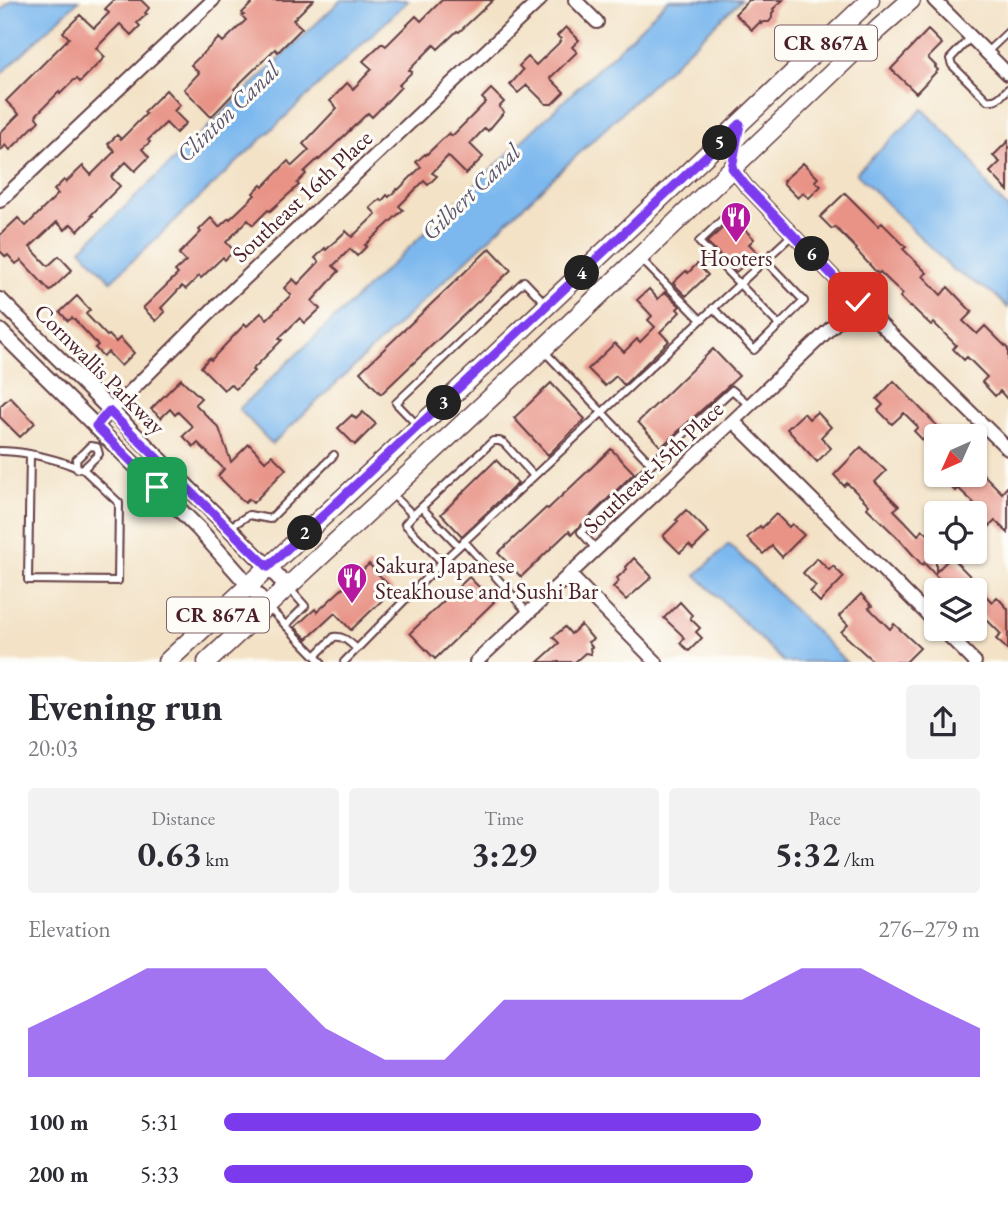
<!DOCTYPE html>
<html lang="en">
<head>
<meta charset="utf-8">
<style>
	:root { --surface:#fff; --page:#f2f2f3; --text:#2b2b33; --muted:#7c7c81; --accent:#7c3aed }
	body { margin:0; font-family:"EB Garamond",serif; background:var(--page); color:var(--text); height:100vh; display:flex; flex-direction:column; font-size:26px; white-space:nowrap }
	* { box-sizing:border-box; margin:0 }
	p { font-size:23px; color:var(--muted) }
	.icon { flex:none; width:38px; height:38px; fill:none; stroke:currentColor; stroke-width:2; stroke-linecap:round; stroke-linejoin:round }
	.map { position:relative; height:662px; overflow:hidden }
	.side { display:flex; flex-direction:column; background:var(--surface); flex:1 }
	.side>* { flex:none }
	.needle { width:46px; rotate:225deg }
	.controls { position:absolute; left:924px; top:424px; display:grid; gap:14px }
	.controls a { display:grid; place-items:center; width:63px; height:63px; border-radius:7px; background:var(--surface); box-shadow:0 2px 5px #0004; font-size:35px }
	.pin { position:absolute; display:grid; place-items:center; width:60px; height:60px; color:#fff; margin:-30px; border-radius:14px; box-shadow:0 4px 10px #0006 }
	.km { position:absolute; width:35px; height:35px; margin:-18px; border-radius:50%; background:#222; color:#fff; font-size:19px; line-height:35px; text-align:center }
	.round { display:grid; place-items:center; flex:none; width:74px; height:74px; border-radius:7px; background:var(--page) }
	.overview { display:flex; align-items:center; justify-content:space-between; height:119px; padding:0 28px }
	h1 { font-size:38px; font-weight:700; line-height:52px }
	.figures { display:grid; grid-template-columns:repeat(3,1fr); gap:10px; height:119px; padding:7px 28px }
	.figures div { display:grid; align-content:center; border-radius:7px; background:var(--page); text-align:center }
	.figures b { font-size:35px; font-weight:700 }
	.figures small { font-size:19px; font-weight:400 }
	.figures p { font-size:19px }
	.chart { height:196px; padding:14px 28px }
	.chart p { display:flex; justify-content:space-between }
	.chart svg { width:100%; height:126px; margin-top:7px; fill:var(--accent); opacity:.7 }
	ul { padding:0 28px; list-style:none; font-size:23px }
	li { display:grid; grid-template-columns:112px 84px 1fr; align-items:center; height:52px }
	li i { height:18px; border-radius:9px; background:var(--accent) }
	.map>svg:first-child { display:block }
</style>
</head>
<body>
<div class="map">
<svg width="1008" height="662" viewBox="0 0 1008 662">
	<rect width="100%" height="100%" fill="#fdfcf7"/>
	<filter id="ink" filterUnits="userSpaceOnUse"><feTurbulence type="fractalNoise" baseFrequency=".0143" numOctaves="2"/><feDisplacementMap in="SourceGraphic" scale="14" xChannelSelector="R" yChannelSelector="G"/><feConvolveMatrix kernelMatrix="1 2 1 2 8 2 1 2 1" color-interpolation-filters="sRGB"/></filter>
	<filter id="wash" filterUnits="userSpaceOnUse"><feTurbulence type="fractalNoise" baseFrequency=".00686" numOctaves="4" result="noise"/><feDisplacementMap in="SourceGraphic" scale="28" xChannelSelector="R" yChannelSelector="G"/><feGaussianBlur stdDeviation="1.57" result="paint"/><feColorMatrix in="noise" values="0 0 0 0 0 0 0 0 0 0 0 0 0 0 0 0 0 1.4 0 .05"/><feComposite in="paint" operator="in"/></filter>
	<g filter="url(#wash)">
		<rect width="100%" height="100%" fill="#f3e2c6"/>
		<path fill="#7cb8ee" stroke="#636c8c" stroke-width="2" d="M12 0H79L0 75V11Z
			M341 0H409L111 281 81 249Z
			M668 0H741L272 444 239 409 624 44Z
			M923 109 969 156 991 191 1008 209V308L994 294 953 270 856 173Z
			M729 544 846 662H784L696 575Z"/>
		<g id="blocks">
			<path fill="#e89386" d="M114 0H141L149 8 145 13 147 14 137 23 140 26 131 35 120 24 96 48 105 57 80 82 77 79 74 80 60 94 59 92 37 114 36 117 39 121 10 150 6 145 0 151V133L19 114 6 101 69 38 63 32 80 15 94 28 109 13 105 9Z
				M255 0H313L293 20 302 28 278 52 275 49 234 89 236 91 211 117 184 89 199 73 191 65 219 38 223 42 246 20 242 16 244 15 242 13Z
				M442 0H493L459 32 457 31 438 49 434 45 409 70 412 72 399 85 401 87 381 108 372 117 368 113 319 160 318 159 304 172 306 174 297 183 299 185 270 211 268 210 253 225 248 220 226 242 234 251 225 260 223 257 201 278 199 276 186 289 182 286 161 308 165 312 156 321 143 308 178 274 175 271 186 261 179 254 201 232 199 230 211 218 219 227 229 218 230 219 255 195 253 193 261 185 263 187 288 161 292 166 309 150 303 144 337 108 330 101 347 83 353 89 372 69 363 61 382 43 386 46 416 16 421 21Z
				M749 0H783L773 9 774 11 772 13V18L769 22H763L761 24 760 22 752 30 735 14Z
				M566 27 579 40 572 47 577 52 550 78 564 92 552 104H546L527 85 518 93 510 85 523 70 519 66 528 57 536 65 559 43 561 39 557 36Z
				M928 30 942 44 928 58 936 66 935 67 938 70 916 93 891 69Z
				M491 89 504 102 499 107 504 112 488 131 485 128 470 144 483 157 466 174 448 156 432 173 437 176 428 185 424 181 399 206 403 210 365 245 367 246 357 256 350 249 333 266 339 271 312 301 320 309 305 323 300 318 279 338 282 340 252 370 254 371 236 389 230 384 224 390 201 367 209 358 211 360 245 324 247 326 261 313 267 319 291 295 284 288 293 279 298 284 319 262 315 258 325 248 326 250 346 231 352 237 376 214 370 208 380 199 382 201 387 195 389 197 397 189 398 190 421 167 416 162 425 154 426 155 449 133 452 136 486 102 482 98Z
				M166 90 180 105 174 111 186 123 176 133 166 123 148 140 150 142 142 149 149 157 135 171 126 162 111 177 120 186 91 215 93 216 78 231 71 224 65 230 57 222 30 247 48 266 59 256 72 270 50 291 21 260 16 264 8 255 6 257 0 251V235L18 218 26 226 58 194 54 190 64 180 66 182 83 166 91 175 115 151 108 144 117 135 121 139 146 114 144 112Z
				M1008 141V191L990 172 1000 162 993 156Z
				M803 163 818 178 815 181 821 186 809 198 803 193 798 198 783 183 784 182 783 181Z
				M845 193 878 226 882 223 906 247 903 249 927 273 923 276 941 295 948 287 972 312 963 321 977 334 985 326 1008 349V400L1000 391 995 396 982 382 987 377 967 357 964 360 953 349 956 345 934 323 931 325 912 307 911 308 900 297 903 294 880 272 878 274 856 250 857 249 835 227 832 229 820 217Z
				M734 218 754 239 749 244 757 252 756 256 736 272 707 242Z
				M490 248 511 270 381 394 360 372Z
				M697 264 708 275 686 296 673 283 686 271 688 273Z
				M649 289 658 299 665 292 680 306 677 309 680 312 660 332 669 341 624 385 616 376 605 386 588 369 615 343 624 352 637 339 640 342 655 327 648 320 652 316 637 300Z
				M77 296 90 310 86 314 107 336 109 335 116 342 120 338 134 353 121 366 108 352 103 356 95 348 98 345 75 320 72 318 68 321 60 312Z
				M713 349 739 376 661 447 638 422Z
				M181 379 201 398 195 404 219 428 231 462 249 444 265 461 272 455 286 469 253 503 249 499 245 503 218 476 224 469 198 443 194 447 183 436 193 427 178 412 175 415 170 409 161 418 151 409Z
				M894 381 947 436H936V454L914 431 918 427 904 413 892 424 878 410 883 405 877 399Z
				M551 383 585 419 548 455 514 418Z
				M10 397 35 423 20 437 0 417V406Z
				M363 412 376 424 355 445 338 428 352 415 356 419Z
				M817 412 831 427 821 437 831 448 817 462 787 429 804 413 809 419Z
				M861 447 886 471 875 482 899 506 894 510 904 520 918 535 923 530 930 536 936 530V572L951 557 972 578 960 590H939L944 584 924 563 922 565 900 540 867 508 869 505 847 483 844 486 834 475Z
				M611 449 634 473 572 534 569 531 521 577 498 553 546 508 548 509Z
				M496 460 518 483 462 536 441 514Z
				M975 466 1002 493 1008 486V533L995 521 983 533 975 525V513H964L974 503 958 488 955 491 938 474H975Z
				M686 510 709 533 693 549 689 545 680 553 663 536 678 521 676 520Z
				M776 514 789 527 792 524 804 535 782 557 772 546 763 554 747 538 760 526 762 528Z
				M634 558 652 577 626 600 613 587 619 581 617 578 627 569 626 567Z
				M817 558 829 570 833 566 844 577 820 602 810 592 816 586 803 573Z
				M369 564 393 590 351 630 335 613 307 639 295 627 315 609 317 612Z
				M469 577 494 602 435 659 410 633Z
				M975 585 992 602 997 597 1008 609V650L996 639 1001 634 975 608Z
				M861 594 872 606 869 608 890 629 894 624 920 648 906 662H874L841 632 848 625 839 616Z
				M680 602 692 615 690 618 700 628 696 632 702 638 689 651 680 643 684 639 682 635 664 618Z
				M581 625 593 639 588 642 592 647 590 648 591 654 585 653 575 662H538L559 643 553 637 565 627 571 634Z"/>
		</g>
	</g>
	<g filter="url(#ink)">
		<use href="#blocks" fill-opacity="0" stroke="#633c42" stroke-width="2"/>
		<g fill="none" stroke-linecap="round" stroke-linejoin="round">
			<g stroke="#633c42" stroke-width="10">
				<path id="service" d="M971 37 950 59 952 65 987 100C997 102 1002 95 1008 89
					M987 52 1008 32
					M722 220 699 242 779 325
					M641 259 701 320
					M713 308 754 350 804 301 765 260
					M544 351 651 464 732 390 749 405
					M418 426 396 403 524 281 546 304
					M0 451C21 451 42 456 62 462 70 464 75 468 83 469L99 454 97 447 90 446 76 460 77 469
					M30 454 28 580 118 581 119 503 83 469
					M391 493 413 515 405 524 442 562
					M422 508 459 546
					M413 515 493 441H499L504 443 534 476
					M230 527 249 515 270 519 334 455
					M464 541 528 613
					M596 549 581 532 651 464
					M269 608 321 662
					M286 625 305 606 290 589
					M315 656 334 637C343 635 350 643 357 649
					M344 662 442 562 793 234"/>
			</g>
			<g stroke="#633c42" stroke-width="16">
				<path id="minor" d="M575 0 597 22
					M934 0 1008 74
					M732 168 746 186 858 302 1008 449
					M0 201 213 0
					M733 421 936 623
					M96 426 219 303 540 0
					M569 574 656 662
					M941 628 975 662
					M476 662 733 421 858 302"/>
			</g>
			<g stroke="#633c42" stroke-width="18">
				<path id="tertiary" d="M0 300 288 587
					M0 331 198 528 267 606"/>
			</g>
			<g stroke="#633c42" stroke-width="21">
				<path id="primary" d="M167 662 419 427 870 0
					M207 662 543 349 878 29 911 0"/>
			</g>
			<use href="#service" stroke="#fff" stroke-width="6"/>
			<use href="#minor" stroke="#fff" stroke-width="12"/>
			<use href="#tertiary" stroke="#fff" stroke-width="14"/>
			<use href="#primary" stroke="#fff" stroke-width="18"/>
		</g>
	</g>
	<g fill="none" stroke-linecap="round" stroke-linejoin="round" filter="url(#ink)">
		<g stroke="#fff" stroke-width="14">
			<path id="route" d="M157 487 96 426 109 411 268 567 740 124 732 168 746 186 858 302"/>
		</g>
		<use href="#route" stroke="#7c3aed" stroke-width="9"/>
	</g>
	<defs>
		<g id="restaurant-pin" transform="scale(1.575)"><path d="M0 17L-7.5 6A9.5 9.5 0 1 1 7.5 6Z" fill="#b5179e" stroke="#fdfcf7"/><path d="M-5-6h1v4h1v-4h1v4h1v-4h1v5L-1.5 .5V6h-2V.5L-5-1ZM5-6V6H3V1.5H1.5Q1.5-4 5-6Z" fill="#fff"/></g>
	</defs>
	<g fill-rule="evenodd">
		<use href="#restaurant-pin" x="736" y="217"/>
		<use href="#restaurant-pin" x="352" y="578"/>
	</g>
	<g text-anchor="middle" stroke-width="6" stroke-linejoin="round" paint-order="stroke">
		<g fill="#fdfcf7" stroke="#806168" stroke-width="2">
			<rect x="775" y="25.5" width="102" height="35" rx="5"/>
			<rect x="167" y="597.5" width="102" height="35" rx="5"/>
		</g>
		<g font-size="21" font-weight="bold" fill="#4a1f2b">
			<text x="826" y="50">CR 867A</text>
			<text x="218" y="622">CR 867A</text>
		</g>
		<g font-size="23" fill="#4a1f2b" stroke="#fdfcf7">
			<text transform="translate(302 196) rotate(-43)" y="8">Southeast 16th Place</text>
			<text transform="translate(100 369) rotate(45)" y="8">Cornwallis Parkway</text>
			<text transform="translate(653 467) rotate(-43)" y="8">Southeast 15th Place</text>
		</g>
		<g font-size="23" fill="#4a1f2b" stroke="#fdfcf7">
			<text x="736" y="266">Hooters</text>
			<text x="375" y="573" text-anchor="start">Sakura Japanese<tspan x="375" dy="26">Steakhouse and Sushi Bar</tspan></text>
		</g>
		<g font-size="24" font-style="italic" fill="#5c556f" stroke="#fdfcf7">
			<text transform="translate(228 112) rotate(-44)" y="8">Clinton Canal</text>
			<text transform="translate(471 192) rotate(-44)" y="8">Gilbert Canal</text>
		</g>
	</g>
</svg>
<div class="controls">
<a><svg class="needle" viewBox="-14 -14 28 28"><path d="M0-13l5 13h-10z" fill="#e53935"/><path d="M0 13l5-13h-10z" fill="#7c7c81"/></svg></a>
<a><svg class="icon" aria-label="locate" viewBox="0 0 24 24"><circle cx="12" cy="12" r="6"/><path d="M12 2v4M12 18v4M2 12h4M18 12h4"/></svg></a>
<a><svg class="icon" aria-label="layers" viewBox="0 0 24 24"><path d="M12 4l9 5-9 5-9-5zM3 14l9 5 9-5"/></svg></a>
</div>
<div class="pin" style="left:157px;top:487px;background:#1e9e55"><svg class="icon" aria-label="arrive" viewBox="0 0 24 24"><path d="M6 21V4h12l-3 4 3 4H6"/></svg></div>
<div class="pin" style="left:858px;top:302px;background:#d93025"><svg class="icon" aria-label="check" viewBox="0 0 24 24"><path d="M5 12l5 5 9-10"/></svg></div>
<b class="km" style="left:305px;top:533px">2</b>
<b class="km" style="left:444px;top:403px">3</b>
<b class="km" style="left:582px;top:273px">4</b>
<b class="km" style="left:720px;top:143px">5</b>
<b class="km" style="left:812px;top:254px">6</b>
</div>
<section class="side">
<div class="overview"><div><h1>Evening run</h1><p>20:03</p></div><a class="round"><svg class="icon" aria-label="share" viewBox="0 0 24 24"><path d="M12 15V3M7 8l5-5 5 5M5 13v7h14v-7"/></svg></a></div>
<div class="figures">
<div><p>Distance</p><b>0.63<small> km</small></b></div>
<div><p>Time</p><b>3:29</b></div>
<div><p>Pace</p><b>5:32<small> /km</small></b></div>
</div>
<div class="chart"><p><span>Elevation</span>276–279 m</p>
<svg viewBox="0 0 160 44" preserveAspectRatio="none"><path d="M0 44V27L10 17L20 6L30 6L40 6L50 27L60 38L70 38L80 17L90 17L100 17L110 17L120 17L130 6L140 6L150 17L160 27V44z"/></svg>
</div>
<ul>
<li><b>100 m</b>5:31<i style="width:71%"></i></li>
<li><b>200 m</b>5:33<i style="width:70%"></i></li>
</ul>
</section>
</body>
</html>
